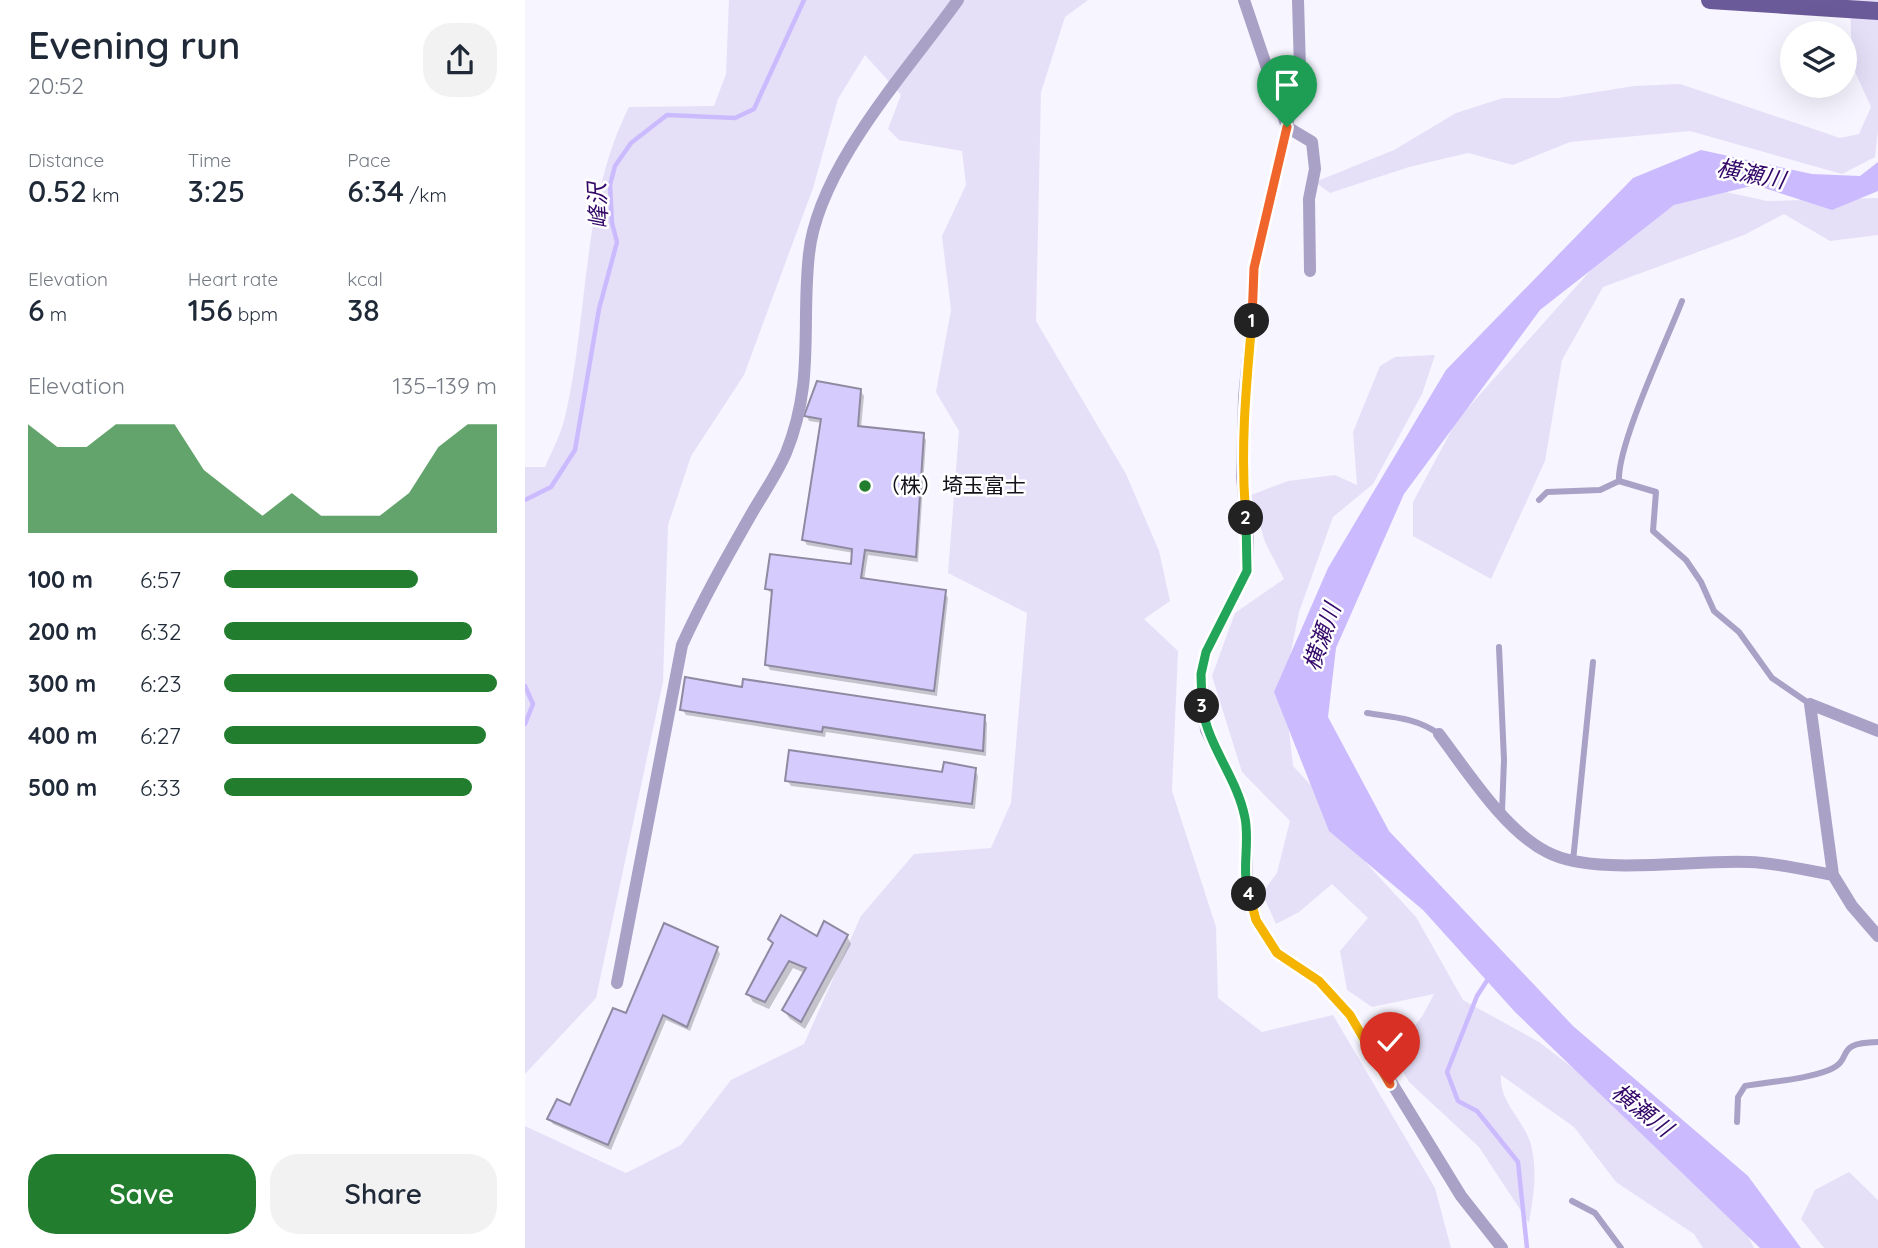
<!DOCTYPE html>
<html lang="en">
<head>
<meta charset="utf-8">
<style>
	:root { --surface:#fff; --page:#f2f2f3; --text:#1f2937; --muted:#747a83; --accent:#227e2e }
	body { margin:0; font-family:Quicksand,"Noto Sans JP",sans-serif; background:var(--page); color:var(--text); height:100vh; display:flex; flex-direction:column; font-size:26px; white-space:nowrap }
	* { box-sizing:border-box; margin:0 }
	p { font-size:23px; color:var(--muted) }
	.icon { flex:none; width:38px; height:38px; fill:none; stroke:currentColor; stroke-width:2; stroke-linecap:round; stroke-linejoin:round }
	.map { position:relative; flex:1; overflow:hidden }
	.panel { display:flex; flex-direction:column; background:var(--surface); width:525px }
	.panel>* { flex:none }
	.tools { position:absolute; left:1255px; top:21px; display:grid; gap:14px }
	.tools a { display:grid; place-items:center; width:77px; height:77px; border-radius:50%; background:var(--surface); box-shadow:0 7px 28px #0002; font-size:35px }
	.pin { position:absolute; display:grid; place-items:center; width:60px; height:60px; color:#fff; margin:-72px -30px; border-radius:50% 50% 50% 0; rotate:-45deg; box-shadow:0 0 7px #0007 }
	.pin .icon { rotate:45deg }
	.km { position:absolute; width:35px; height:35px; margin:-18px; border-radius:50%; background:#222; color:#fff; font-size:19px; line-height:35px; text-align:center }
	.round { display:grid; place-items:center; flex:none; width:74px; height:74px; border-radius:28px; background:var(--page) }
	.overview { display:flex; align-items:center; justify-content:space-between; height:119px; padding:0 28px }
	h1 { font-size:38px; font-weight:600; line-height:52px }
	.figures { display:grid; grid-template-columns:repeat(3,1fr); gap:10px; height:119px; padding:7px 28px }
	.figures div { display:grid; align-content:center }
	.figures b { font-size:30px; font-weight:600 }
	.figures small { font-size:19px; font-weight:400 }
	.figures p { font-size:19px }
	.chart { height:196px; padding:14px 28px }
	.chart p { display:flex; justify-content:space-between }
	.chart svg { width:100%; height:126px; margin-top:7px; fill:var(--accent); opacity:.7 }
	.cta { display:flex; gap:14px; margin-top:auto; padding:14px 28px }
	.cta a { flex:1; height:80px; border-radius:28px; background:var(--accent); color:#fff; font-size:28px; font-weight:600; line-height:80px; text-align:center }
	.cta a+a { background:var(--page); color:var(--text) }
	ul { padding:0 28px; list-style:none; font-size:23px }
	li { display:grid; grid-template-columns:112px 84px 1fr; align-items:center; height:52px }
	li i { height:18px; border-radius:9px; background:var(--accent) }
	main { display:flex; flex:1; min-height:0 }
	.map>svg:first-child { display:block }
</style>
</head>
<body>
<main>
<section class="panel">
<div class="overview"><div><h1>Evening run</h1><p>20:52</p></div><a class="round"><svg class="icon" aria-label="share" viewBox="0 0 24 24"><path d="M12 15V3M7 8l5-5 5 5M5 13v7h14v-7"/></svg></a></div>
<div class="figures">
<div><p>Distance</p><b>0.52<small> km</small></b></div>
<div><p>Time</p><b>3:25</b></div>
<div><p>Pace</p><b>6:34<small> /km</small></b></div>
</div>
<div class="figures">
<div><p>Elevation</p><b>6<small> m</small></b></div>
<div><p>Heart rate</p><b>156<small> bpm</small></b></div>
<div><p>kcal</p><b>38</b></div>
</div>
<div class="chart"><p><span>Elevation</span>135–139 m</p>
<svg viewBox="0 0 160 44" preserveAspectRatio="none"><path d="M0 44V6L10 14L20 14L30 6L40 6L50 6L60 22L70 30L80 38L90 30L100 38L110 38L120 38L130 30L140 14L150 6L160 6V44z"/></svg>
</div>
<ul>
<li><b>100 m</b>6:57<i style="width:71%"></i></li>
<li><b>200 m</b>6:32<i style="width:91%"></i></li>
<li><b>300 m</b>6:23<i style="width:100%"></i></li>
<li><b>400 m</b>6:27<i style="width:96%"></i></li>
<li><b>500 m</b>6:33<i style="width:91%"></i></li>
</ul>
<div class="cta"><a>Save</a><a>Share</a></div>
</section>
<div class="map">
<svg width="1353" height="1248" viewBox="0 0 1353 1248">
	<rect width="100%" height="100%" fill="#f7f5ff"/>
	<path fill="#e5e0f8" d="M204 0H563L540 17 516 92 511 321 601 474 634 551 645 601 619 619 653 651 647 791 691 927 693 998 737 1032 808 1015 910 1188 926 1248H0V1126L101 1173 156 1145 206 1080 279 1044 336 916 389 854 466 848 486 803 502 613 423 573 434 431 411 392 426 310 417 236 441 185 437 151 374 140 363 129 376 95 340 55 313 99 288 188 219 375 166 456 143 525 138 682 71 998 0 1074V467H20C27 451 36 434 40 417 64 315 56 202 104 107L189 106 201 74Z
		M1325 0H1353V130L1350 157 1317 174 1165 131 1045 142 988 165 943 153 884 167 805 193 790 182 869 150 931 113 978 98H1034L1109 86 1155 84 1315 138 1334 134 1346 107 1327 65Z
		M1178 187 1242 201 1353 198V235L1305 241 1259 214 1219 235 1078 287 1037 360 1020 461 966 579 888 536V502L932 420 1090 243Z
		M910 355 897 394 848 484 808 517 774 612 759 686 768 766 808 809 843 865 891 917 938 1000 1014 1042 1133 1133 1201 1192 1229 1248H1178L1169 1234 1091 1182 1049 1127 976 1075C974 1103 999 1119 1006 1145 1013 1171 1008 1198 1004 1223L954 1147 884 1082 868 1055 898 1015 909 994 847 1007 822 990 815 951 843 918 807 884 774 912 751 924 737 893 752 873 765 821 717 772 687 676 710 613 759 579 740 542 726 495 763 481 810 475 832 485 828 432 855 366 870 357Z
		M1324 1172 1353 1200V1248H1299L1276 1219 1290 1190Z"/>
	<path fill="#cbbbfe" d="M1176 150 1287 174 1335 176 1353 162V191L1307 210 1230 185 1149 205 1015 310 879 494 811 648 803 717 864 831 1048 1026 1223 1176 1276 1248H1235L990 1012 898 910 804 831 749 692 803 568 921 370 1108 178Z"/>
	<path fill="#0003" d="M335 390 339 396 336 428 398 435 401 440 393 562 343 555 339 580 420 592 423 598 412 696 245 670 242 664 248 595 242 589 328 566 329 553 282 545 279 540 297 423 284 421 281 415Z
		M218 689 459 717 462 723 461 756 301 732 300 737 161 715 157 709Z
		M450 770 453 776 450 809 266 786 262 780 419 774Z
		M322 936 326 944 280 1029 264 1018 259 1010 280 973 268 968 244 1009 228 1002 223 994 249 945 245 939Z
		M192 948 195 954 165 1031 141 1020 86 1150 28 1124 24 1119 46 1108 102 1016Z"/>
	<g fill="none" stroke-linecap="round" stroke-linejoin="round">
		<path stroke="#cbbbfe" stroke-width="4.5" d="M0 500 26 487 50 450 74 309 92 242 87 223 85 185 90 166 106 143 142 115 210 118 229 109 279 0
			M0 686 8 704 0 724
			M965 976 952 996 922 1072 933 1101 952 1111 993 1162 1002 1248"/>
	</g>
	<path fill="#d6cbfd" stroke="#8f8aa1" stroke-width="2" d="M292 381 336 389 333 426 399 433 391 557 340 550 336 578 421 590 409 691 240 665 247 590 240 589 245 554 326 564 327 549 277 540 296 419 279 416Z
		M160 677 217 687 218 679 460 715 458 751 298 727 297 732 155 710Z
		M264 750 417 772 419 762 451 768 447 804 260 781Z
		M256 915 292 936 299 921 323 935 276 1022 257 1010 281 968 264 961 240 1002 221 994 248 943 243 939Z
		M139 923 193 947 162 1027 138 1015 83 1145 22 1119 32 1099 45 1105 88 1008 101 1013Z"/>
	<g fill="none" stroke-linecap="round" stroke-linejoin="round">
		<path stroke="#a9a1c6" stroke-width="6" d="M1094 481C1092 445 1142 340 1157 301
			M1014 500 1022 492 1075 490 1094 481 1131 492 1128 531 1161 560 1176 582 1189 611 1214 632 1247 678 1285 704
			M974 647 979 760 977 812
			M842 713C868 717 892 718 914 734
			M1048 861 1068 662
			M1212 1122 1213 1097 1220 1086C1247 1081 1279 1080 1304 1070 1331 1059 1306 1043 1353 1042
			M1047 1201 1070 1213 1096 1248"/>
		<path stroke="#a9a1c6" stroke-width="12" d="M719 0 762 127 787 142 790 169 784 199 785 271
			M773 0 775 69 729 268 728 308 719 397 717 477 723 539 722 571 681 652 676 674 681 730 713 792 721 820 722 888 731 921 752 953 794 981 825 1015 936 1196 977 1248
			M1285 704 1308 875 1327 906 1353 936
			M1285 704 1353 731
			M914 734C942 771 980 831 1022 852 1069 877 1169 859 1224 862 1252 863 1281 870 1308 875
			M92 983 157 645C178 599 202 557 227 513 238 494 252 474 261 453 290 382 276 325 284 254 293 167 383 70 433 0"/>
		<path stroke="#6b5a99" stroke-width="18" d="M1185 0 1353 11"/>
	</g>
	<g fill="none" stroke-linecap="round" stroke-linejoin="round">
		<g stroke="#fff" stroke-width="14">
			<path id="split-1" d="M727 321 729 268 762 127"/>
		</g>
		<g stroke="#fff" stroke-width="14">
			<path id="split-2" d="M721 518C715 451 721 387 727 321"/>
		</g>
		<g stroke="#fff" stroke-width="14">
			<path id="split-3" d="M677 706 676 674 681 652 722 571 721 518"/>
		</g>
		<g stroke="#fff" stroke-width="14">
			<path id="split-4" d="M677 706C683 747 712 777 720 818 725 843 716 870 724 894"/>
		</g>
		<g stroke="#fff" stroke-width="14">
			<path id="split-5" d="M724 894 731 920 752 953 794 981 825 1015 843 1046"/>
		</g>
		<g stroke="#fff" stroke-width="14">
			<path id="split-6" d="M843 1046 865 1084"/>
		</g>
		<use href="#split-1" stroke="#f0652b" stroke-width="9"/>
		<use href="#split-2" stroke="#f5b400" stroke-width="9"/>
		<use href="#split-3" stroke="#22a559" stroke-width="9"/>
		<use href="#split-4" stroke="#22a559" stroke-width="9"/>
		<use href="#split-5" stroke="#f5b400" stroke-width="9"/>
		<use href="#split-6" stroke="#f0652b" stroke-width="9"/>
	</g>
	<circle fill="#227e2e" stroke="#fff" stroke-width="2.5" cx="340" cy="486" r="7"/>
	<g text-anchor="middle" stroke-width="5" stroke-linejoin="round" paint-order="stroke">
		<g font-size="21" fill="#131119" stroke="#fff" text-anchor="start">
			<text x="354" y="493">（株）埼玉富士</text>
		</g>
		<g font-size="23" font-style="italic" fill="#340869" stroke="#fff">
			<text transform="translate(1226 174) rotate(11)" y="8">横瀬川</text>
			<text transform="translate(73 206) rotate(-93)" y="8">峰沢</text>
			<text transform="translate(797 637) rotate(-71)" y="8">横瀬川</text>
			<text transform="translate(1117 1110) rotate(38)" y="8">横瀬川</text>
		</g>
	</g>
</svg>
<div class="tools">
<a><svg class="icon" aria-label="layers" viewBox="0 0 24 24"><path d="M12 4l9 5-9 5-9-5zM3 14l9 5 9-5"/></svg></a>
</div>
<div class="pin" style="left:762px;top:127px;background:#1e9e55"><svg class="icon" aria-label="arrive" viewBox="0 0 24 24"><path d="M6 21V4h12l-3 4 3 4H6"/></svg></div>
<div class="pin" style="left:865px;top:1084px;background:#d93025"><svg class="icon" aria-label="check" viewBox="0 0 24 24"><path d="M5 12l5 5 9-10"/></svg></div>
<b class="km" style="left:727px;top:321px">1</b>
<b class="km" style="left:721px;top:518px">2</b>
<b class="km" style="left:677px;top:706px">3</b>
<b class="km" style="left:724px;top:894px">4</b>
</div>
</main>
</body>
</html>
